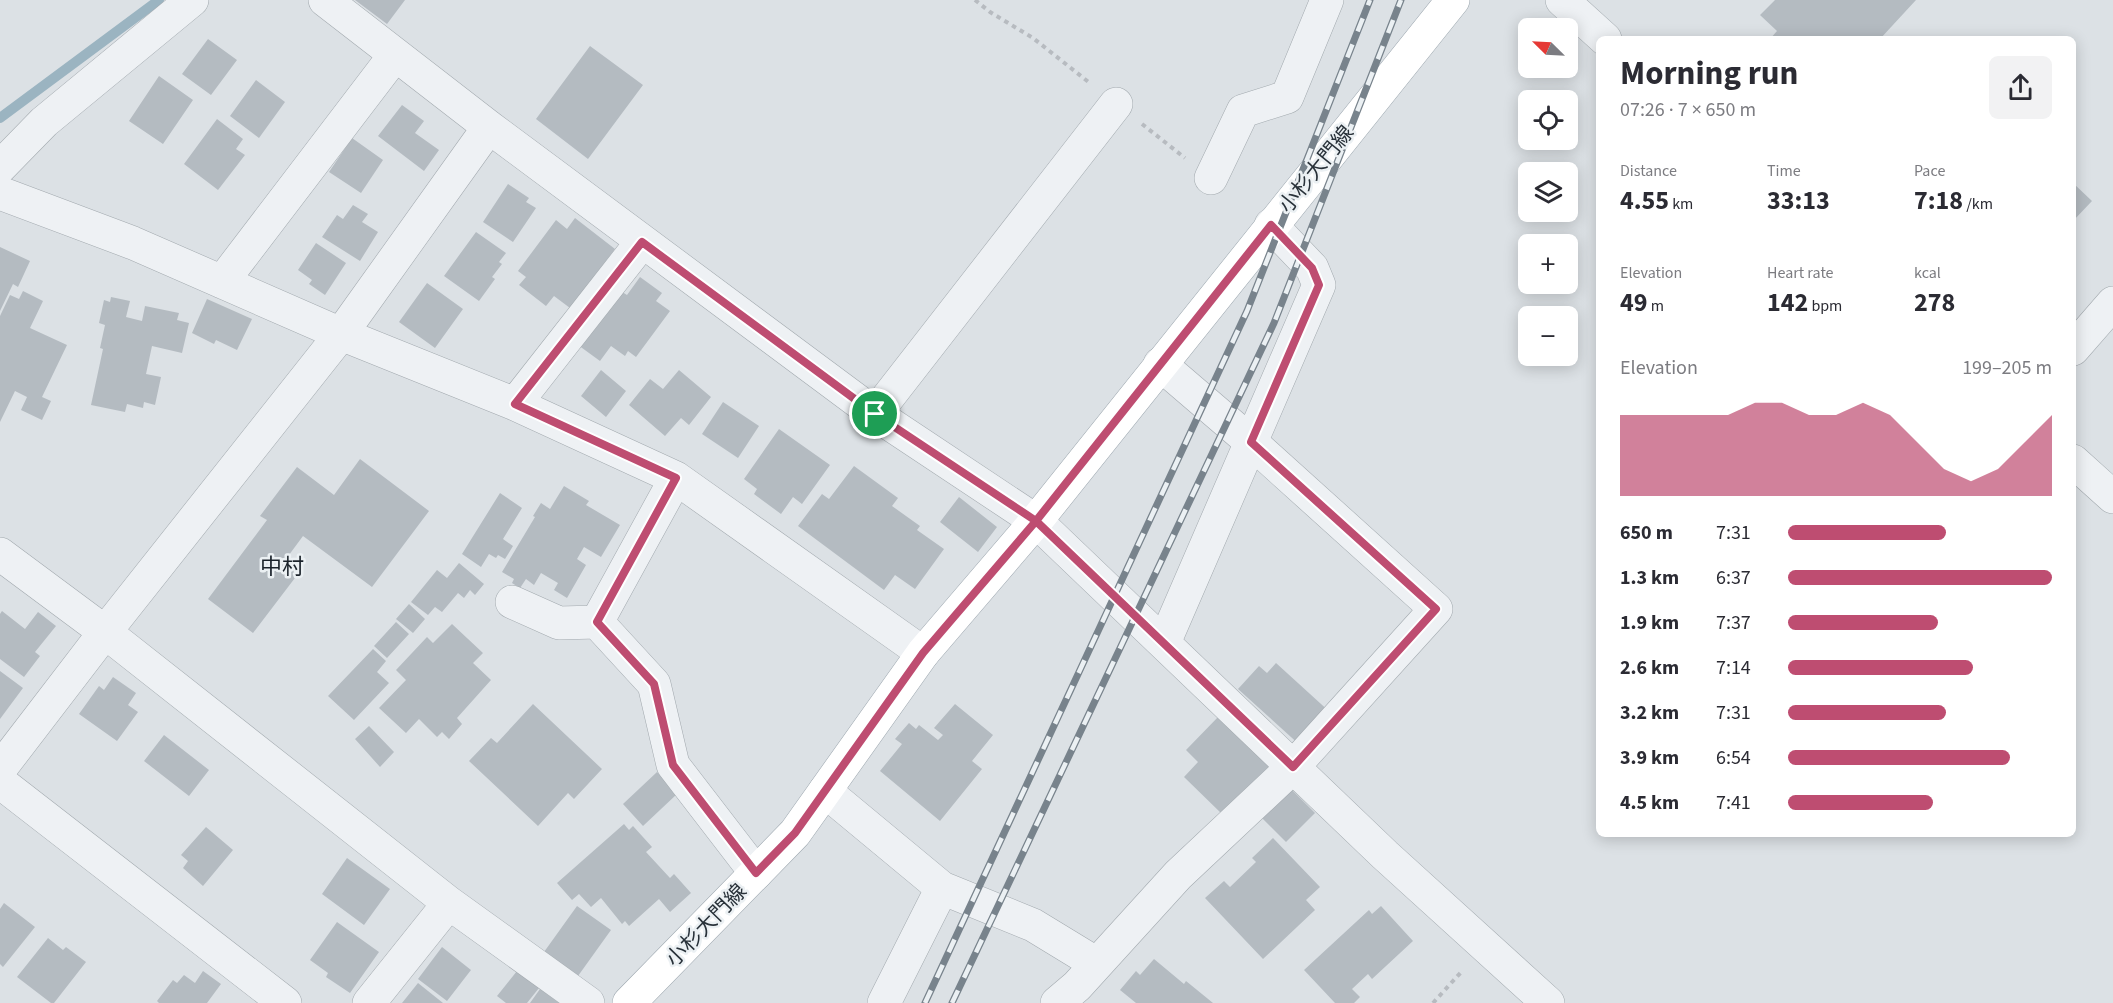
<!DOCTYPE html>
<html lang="en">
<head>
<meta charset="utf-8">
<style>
	:root { --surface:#fff; --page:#f2f2f3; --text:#2b2b33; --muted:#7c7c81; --accent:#be4d71 }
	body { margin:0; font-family:"Source Sans 3","Noto Sans JP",sans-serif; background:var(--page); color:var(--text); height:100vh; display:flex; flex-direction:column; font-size:22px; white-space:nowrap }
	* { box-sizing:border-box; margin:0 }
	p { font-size:20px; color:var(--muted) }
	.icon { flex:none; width:33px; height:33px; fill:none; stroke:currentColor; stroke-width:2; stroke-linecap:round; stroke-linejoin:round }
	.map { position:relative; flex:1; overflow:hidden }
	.details { position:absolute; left:1596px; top:36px; width:480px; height:801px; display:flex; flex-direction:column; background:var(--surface); border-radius:9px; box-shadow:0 3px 15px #0003 }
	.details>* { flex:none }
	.needle { width:39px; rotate:294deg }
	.fabs { position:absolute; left:1518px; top:18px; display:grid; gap:12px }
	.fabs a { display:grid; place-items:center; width:60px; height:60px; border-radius:9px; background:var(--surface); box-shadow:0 3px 15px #0003; font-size:30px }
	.pin { position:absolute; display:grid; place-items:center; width:51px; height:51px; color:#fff; margin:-26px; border:3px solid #fff; border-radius:50%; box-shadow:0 2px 6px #0007 }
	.round { display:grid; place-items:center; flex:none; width:63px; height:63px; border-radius:9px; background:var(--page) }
	.headline { display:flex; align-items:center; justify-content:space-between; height:102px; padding:0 24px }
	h1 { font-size:33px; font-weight:700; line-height:45px }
	.figures { display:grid; grid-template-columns:repeat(3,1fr); gap:9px; height:102px; padding:6px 24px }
	.figures div { display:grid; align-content:center }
	.figures b { font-size:26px; font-weight:700 }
	.figures small { font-size:16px; font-weight:400 }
	.figures p { font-size:16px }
	.chart { height:168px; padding:12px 24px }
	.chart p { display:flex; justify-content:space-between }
	.chart svg { width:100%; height:108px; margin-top:6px; fill:var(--accent); opacity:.7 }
	ul { padding:0 24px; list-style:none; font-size:20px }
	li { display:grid; grid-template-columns:96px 72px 1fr; align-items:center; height:45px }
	li i { height:15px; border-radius:8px; background:var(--accent) }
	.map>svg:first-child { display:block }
</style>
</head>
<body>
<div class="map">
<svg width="2113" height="1003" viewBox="0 0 2113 1003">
	<rect width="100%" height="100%" fill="#dce1e5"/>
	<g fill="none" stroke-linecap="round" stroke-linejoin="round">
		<path stroke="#9bb4c1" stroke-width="10" d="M0 118 159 0"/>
	</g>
	<path fill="#b4bbc1" d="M355 0H405L387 24Z
		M1775 0H1916L1880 39H1770L1777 31 1760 15Z
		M208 39 237 60 211 95 182 74Z
		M590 46 643 85 588 159 536 119Z
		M159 76 193 100 163 144 129 121Z
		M256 80 285 102 259 138 230 116Z
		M402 105 424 121 415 133 439 150 424 171 378 136Z
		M217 119 243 139 236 149 245 155 218 190 184 164Z
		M352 138 383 160 361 193 329 172Z
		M2073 183 2092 201 2073 221Z
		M508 184 529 198 526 202 536 208 513 242 483 222Z
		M353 205 368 214 362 222 378 232 360 261 322 237 337 215 343 219Z
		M575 218 615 249 570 308 554 296 546 306 519 285 526 277 518 271 556 220 567 229Z
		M476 232 506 253 499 262 502 264 492 277 495 279 479 301 444 276Z
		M316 243 346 263 325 295 309 284 312 280 298 270Z
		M0 247 30 261 18 287 13 284 0 311Z
		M640 277 662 293 656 301 670 311 636 357 628 351 625 356 611 346 600 361 578 345 619 290 627 295Z
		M427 283 463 309 435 348 399 322Z
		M23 291 43 301 30 328 67 345 42 397 51 401 42 420 21 410 27 397 15 391 0 422V316L10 295 19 299Z
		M111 297 130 301 126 317 142 321 145 306 179 313 177 320 189 323 182 353 152 346 146 374 161 377 155 405 144 402 143 408 127 404 125 412 91 405 103 349 100 348 105 325 99 323 104 300 110 302Z
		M207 299 252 319 237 350 216 340 214 344 192 333Z
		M601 370 626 391 606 417 581 396Z
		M679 370 711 397 689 425 681 418 665 436 629 405 650 379 663 389Z
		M723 402 759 426 738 458 702 434Z
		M779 429 830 465 802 504 793 497 781 514 754 494 757 489 744 479Z
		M360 459 429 511 372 587 303 536 286 559 301 570 253 633 208 599 267 520 260 516 297 467 334 495Z
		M854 466 898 498 892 506 920 526 917 530 944 549 915 589 895 575 884 590 798 526 822 494 829 499Z
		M564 486 589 501 586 505 620 525 601 557 584 547 577 559 586 565 567 598 554 590 558 583 541 573 534 585 526 579 520 588 512 583 514 579 502 572 535 517 533 516 541 503 550 509Z
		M500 493 522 508 503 539 513 546 505 559 498 555 496 558 489 554 481 567 462 554Z
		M959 497 997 527 978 552 940 522Z
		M459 563 484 584 475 595 470 590 464 598 458 593 442 612 435 607 428 615 411 602 437 570 447 578Z
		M409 604 425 619 413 633 396 619Z
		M2 611 25 629 38 612 56 626 35 652 40 656 24 677 0 659V614Z
		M396 622 409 634 387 658 374 646Z
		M452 624 483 653 473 663 491 680 457 718 462 724 449 739 442 732 437 737 419 719 406 733 379 708 406 680 396 670 427 637 433 643Z
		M373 649 386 661 377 672 389 683 354 720 328 696Z
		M1276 663 1332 714 1302 747 1238 689 1259 666 1267 673Z
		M0 671 23 688 0 719Z
		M113 677 136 693 128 705 138 712 117 741 79 714 99 686 104 690Z
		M533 704 602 769 574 799 568 793 538 826 469 761 491 738 497 743Z
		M955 704 993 735 972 761 982 769 940 821 880 771 902 744 895 739 909 723 916 729 919 725 938 740 943 735 934 728Z
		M1219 716 1270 766 1223 815 1184 777 1198 762 1186 750Z
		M369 726 394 752 380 767 355 739Z
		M164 735 209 770 189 796 144 761Z
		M657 772 677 794 643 826 623 804Z
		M1289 787 1315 813 1286 842 1260 816Z
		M624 824 629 830 633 826 652 847 646 852 670 878 674 874 691 893 670 912 659 899 629 926 625 921 622 924 601 898 591 907 579 894 572 900 557 883Z
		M206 827 233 850 203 886 183 868 188 861 181 855Z
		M1273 838 1320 887 1306 900 1315 910 1263 959 1205 898 1224 881 1230 887 1256 862 1252 858Z
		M347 858 390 889 364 925 322 894Z
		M4 903 35 927 3 967 0 964V909Z
		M577 906 611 930 578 976 544 952Z
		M1381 906 1413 941 1372 979 1368 974 1352 989 1360 997 1354 1003H1335L1304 970 1369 910 1372 914Z
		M337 922 379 952 350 993 326 977 328 973 310 960Z
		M48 938 63 950 66 947 86 962 54 1003H51L17 977Z
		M442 947 471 970 447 1001 418 979Z
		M1154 959 1184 984 1186 981 1213 1003H1136L1120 990 1136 971 1140 975Z
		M203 971 221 984 207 1003H159L157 1001 173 980 177 983 184 975 195 983Z
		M517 971 539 988 527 1003H506L497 996Z
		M418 983 443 1003H402Z
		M540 989 559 1003H530Z"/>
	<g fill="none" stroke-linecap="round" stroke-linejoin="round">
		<g stroke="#a2a9ae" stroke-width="34">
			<path id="minor" d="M325 0 489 127 875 414 1036 521 1385 855 1548 1003
				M1562 0 1605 39
				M0 167 44 122 192 0
				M1211 178 1243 111 1287 97 1327 0
				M0 193 133 243 341 334 515 404 676 478 923 653
				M222 282 395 55
				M2073 349 2113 303
				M515 404 642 242
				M875 414 1116 104
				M2073 461 2113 497
				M0 554 105 632 0 769
				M512 602 559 623 597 622 654 684 673 765 756 873
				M597 622 676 478
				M1164 643 1319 285 1312 268 1271 225
				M0 782 285 1003
				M825 791 942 888 884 1003
				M942 888 1033 925 1097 964
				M449 903 105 632 341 334 489 127
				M369 1003 449 903 588 1003
				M1057 1003 1077 986 1178 875 1293 767 1436 609 1251 442 1160 364"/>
		</g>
		<g stroke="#9da7af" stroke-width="34">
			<path id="major" d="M629 1003 795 833 923 653 1036 521 1453 0"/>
		</g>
		<path stroke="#b7bbc0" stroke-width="4" stroke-dasharray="4.5 4.5" stroke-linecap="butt" d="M975 0 990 12 1033 38 1091 84
			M1142 124 1185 158
			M1433 1003 1463 970"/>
		<use href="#minor" stroke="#eef1f4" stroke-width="33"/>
		<use href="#major" stroke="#fff" stroke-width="33"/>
		<g stroke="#78838c" stroke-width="7">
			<path id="rail" d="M925 1003 1247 311 1370 0
				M952 1003 1274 323 1401 0"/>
		</g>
		<use href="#rail" stroke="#ebf0f3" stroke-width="4.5" stroke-dasharray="14" stroke-linecap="butt"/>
	</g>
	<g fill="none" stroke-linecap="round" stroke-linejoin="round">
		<g stroke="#fff" stroke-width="12">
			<path id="route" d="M875 414 642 242 515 404 676 478 597 622 654 684 673 765 756 873 795 833 923 653 1036 521 1293 767 1436 609 1251 442 1319 285 1312 268 1271 225 1036 521 875 414"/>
		</g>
		<use href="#route" stroke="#be4d71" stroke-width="8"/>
	</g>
	<g text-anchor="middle" stroke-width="5" stroke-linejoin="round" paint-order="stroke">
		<g font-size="21" fill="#283139" stroke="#ebf0f3">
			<text transform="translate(1316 169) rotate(-51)" y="7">小杉大門線</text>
			<text transform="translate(706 925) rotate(-46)" y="7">小杉大門線</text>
		</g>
		<g font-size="22" fill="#1a222a" stroke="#ebf0f3">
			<text x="282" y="574">中村</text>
		</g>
	</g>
</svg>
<div class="fabs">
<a><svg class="needle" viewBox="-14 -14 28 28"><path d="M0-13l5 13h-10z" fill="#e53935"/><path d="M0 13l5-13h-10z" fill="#7c7c81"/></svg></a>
<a><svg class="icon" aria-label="locate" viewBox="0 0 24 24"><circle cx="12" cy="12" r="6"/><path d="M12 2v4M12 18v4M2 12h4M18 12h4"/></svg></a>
<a><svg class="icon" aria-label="layers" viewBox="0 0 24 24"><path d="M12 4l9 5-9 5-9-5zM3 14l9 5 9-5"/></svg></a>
<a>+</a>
<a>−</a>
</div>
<div class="pin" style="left:875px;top:414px;background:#1e9e55"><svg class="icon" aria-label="arrive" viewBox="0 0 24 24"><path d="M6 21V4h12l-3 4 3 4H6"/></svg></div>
<section class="details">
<div class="headline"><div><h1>Morning run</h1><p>07:26 · 7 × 650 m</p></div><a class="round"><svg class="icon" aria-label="share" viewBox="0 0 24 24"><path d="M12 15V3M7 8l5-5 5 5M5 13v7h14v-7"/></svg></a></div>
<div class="figures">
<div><p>Distance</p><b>4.55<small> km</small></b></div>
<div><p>Time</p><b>33:13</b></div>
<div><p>Pace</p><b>7:18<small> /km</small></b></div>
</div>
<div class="figures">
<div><p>Elevation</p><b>49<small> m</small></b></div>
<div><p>Heart rate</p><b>142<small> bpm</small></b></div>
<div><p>kcal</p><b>278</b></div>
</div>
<div class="chart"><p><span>Elevation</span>199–205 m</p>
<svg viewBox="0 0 160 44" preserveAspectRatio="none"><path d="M0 44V11L10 11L20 11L30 11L40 11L50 6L60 6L70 11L80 11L90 6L100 11L110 22L120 33L130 38L140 33L150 22L160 11V44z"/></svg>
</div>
<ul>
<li><b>650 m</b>7:31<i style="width:60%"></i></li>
<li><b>1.3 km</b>6:37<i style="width:100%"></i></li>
<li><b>1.9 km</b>7:37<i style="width:57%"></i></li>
<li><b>2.6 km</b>7:14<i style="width:70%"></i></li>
<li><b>3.2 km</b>7:31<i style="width:60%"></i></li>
<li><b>3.9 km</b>6:54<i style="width:84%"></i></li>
<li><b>4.5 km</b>7:41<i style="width:55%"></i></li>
</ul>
</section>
</div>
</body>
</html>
